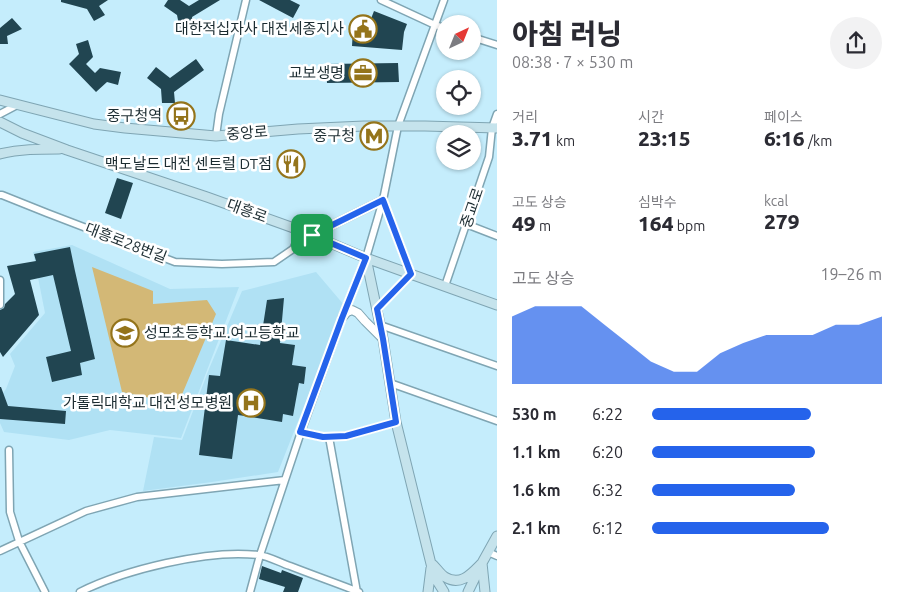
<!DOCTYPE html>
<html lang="ko">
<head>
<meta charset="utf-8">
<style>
	:root { --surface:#fff; --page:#f2f2f3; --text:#2b2b33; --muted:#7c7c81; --accent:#2563eb }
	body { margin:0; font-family:Ubuntu,"Noto Sans KR",sans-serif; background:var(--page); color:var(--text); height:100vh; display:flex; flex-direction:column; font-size:19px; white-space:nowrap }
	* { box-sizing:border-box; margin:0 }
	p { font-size:16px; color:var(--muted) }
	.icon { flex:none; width:28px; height:28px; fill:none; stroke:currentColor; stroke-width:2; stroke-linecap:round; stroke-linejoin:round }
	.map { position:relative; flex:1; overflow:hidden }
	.drawer { display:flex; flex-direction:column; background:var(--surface); width:400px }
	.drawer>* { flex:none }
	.needle { width:32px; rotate:43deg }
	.tools { position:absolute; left:436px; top:15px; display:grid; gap:10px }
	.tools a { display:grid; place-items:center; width:45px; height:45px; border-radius:50%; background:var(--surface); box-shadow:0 1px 4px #0004; font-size:25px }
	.pin { position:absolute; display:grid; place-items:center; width:42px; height:42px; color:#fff; margin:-21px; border-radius:10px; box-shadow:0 2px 8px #0006 }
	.round { display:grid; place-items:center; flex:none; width:52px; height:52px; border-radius:26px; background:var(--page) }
	.summary { display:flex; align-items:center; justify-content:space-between; height:85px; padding:0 15px }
	h1 { font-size:28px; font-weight:800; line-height:38px }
	.metrics { display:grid; grid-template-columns:repeat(3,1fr); gap:8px; height:85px; padding:5px 15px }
	.metrics div { display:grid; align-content:center }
	.metrics b { font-size:21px; font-weight:800 }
	.metrics small { font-size:14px; font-weight:400 }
	.metrics p { font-size:14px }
	.chart { height:140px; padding:10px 15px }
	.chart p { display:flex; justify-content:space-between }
	.chart svg { width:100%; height:90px; margin-top:5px; fill:var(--accent); opacity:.7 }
	ul { padding:0 15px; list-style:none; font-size:16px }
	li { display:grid; grid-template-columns:80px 60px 1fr; align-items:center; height:38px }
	li i { height:12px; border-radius:6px; background:var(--accent) }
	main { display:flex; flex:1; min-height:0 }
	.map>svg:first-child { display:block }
</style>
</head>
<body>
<main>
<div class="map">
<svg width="497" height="592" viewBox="0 0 497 592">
	<rect width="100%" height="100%" fill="#c5edfc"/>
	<path fill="#b0e1f4" d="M72 245 170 289 239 287 181 438 110 430 69 440 4 432 0 423V397L6 389 15 366 10 354 45 313 33 252Z
		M316 272 344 305 278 472 212 482 143 491 154 437 182 440 209 369 242 291Z"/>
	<path fill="#d3b876" d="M92 267 153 291V304L207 300 216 314 178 404 122 392Z"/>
	<path fill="#214551" d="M61 0H108L99 6 105 15 94 21 87 9 61 2Z
		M168 0H180L189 6 199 0H220L192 17 193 28 180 30 177 15 164 6Z
		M259 0H290L300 5 293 18Z
		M374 11 407 24 404 32 402 50 352 46 353 28 367 29Z
		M12 18 22 29 7 36 8 44H0V28Z
		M88 40 93 57 86 64 95 73 100 68 121 72 118 85 107 82 96 92 69 64 79 54 76 44Z
		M196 59 204 70 174 92 175 103H162L161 89 147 78 156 67 170 78Z
		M398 63 399 82 327 83 326 64Z
		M117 178 133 183 121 219 105 213Z
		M70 247 75 271 95 359 80 363 82 375 52 382 46 357 71 351 53 275 30 280 39 315 3 357 0 352V310L4 308 5 304 15 294 7 266 36 261 34 254Z
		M284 298 280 343 295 345 292 365 306 367 304 384 299 383 293 416 283 414 282 422 238 415 232 459 199 455 209 375 220 376 226 340 260 345 267 300Z
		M0 387H1L8 406 66 411 65 424 0 419Z
		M262 566 281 573 282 570 303 578 298 592H283L285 587 259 579Z"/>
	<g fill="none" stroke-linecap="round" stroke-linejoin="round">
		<g stroke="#7fa5b3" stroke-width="9">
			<path id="minor" d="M381 0 435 25 445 28
				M472 37 497 45
				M0 114 17 105
				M216 136 219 114 246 0
				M0 195H2L47 213 175 262 222 264 274 262 293 249 302 231
				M466 224 497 236
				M0 280V305
				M445 286 489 157 492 128 497 114
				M377 309 411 274 383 200
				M380 325 497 366
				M390 383 497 421
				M301 432 323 437 346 436 396 422
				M329 437 357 592
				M9 450 10 512 19 541 45 592
				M0 551 86 511 137 497 285 480
				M488 552 497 556
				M80 592C124 570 208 549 258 555 269 556 280 563 290 566 313 575 336 583 359 592
				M250 592 260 555 301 432 342 318 366 258 383 200 398 126 444 0"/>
		</g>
		<g stroke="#7fa5b3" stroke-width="10">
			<path id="tertiary" d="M312 235 383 200
				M342 318 347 312 352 310 358 313 365 321 383 339"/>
		</g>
		<g stroke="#7fa5b3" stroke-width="11">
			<path id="secondary" d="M0 100 94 124 125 128 216 136 298 129 364 126H425L497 128
				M0 122 22 133 67 150 207 197 302 231 366 258 497 305
				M0 154C20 149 39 149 59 149
				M366 258 383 339 396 422 434 576 444 592
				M431 563C436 567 440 574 445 577 461 587 472 573 482 563
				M482 563 485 592
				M428 592 431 568
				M468 592 482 563 497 536"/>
		</g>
		<use href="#minor" stroke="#fff" stroke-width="6"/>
		<use href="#tertiary" stroke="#fff" stroke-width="8"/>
		<use href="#secondary" stroke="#c5e3ec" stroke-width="9"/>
	</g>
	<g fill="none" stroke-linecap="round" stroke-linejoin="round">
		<g stroke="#fff" stroke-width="10">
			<path id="route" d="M383 200 411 274 377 309 383 339 396 422 346 436 323 437 300 432 342 318 366 258 312 235Z"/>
		</g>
		<use href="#route" stroke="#2563eb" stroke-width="6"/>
	</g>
	<defs>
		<g id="civic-ring" transform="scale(1.4375)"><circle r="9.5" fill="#fff" stroke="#94741b" stroke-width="1.5"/><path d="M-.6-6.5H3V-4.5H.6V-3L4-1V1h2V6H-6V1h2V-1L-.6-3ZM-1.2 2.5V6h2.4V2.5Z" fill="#94741b"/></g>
		<g id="office-ring" transform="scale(1.4375)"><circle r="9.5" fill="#fff" stroke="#94741b" stroke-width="1.5"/><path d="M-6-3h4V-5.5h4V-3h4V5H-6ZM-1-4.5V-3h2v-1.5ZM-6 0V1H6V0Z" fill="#94741b"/></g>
		<g id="bus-ring" transform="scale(1.4375)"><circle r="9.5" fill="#fff" stroke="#94741b" stroke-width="1.5"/><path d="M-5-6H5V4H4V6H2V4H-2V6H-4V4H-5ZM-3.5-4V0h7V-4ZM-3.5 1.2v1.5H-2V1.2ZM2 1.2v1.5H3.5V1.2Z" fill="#94741b"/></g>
		<g id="metro-ring" transform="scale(1.4375)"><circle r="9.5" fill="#fff" stroke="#94741b" stroke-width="1.5"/><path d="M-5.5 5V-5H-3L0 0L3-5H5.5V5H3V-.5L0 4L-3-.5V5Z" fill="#94741b"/></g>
		<g id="restaurant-ring" transform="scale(1.4375)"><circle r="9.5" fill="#fff" stroke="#94741b" stroke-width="1.5"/><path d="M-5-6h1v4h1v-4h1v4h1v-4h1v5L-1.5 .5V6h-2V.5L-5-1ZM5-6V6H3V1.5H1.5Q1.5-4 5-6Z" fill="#94741b"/></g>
		<g id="school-ring" transform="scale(1.4375)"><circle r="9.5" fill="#fff" stroke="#94741b" stroke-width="1.5"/><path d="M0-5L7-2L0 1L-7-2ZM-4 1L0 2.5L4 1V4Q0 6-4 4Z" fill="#94741b"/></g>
		<g id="hospital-ring" transform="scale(1.4375)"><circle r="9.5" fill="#fff" stroke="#94741b" stroke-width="1.5"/><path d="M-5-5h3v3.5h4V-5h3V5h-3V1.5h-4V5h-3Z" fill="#94741b"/></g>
	</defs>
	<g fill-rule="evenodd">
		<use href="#civic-ring" x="363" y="29"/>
		<use href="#office-ring" x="363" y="73"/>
		<use href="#bus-ring" x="181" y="116"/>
		<use href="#metro-ring" x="374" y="136"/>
		<use href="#restaurant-ring" x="291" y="164"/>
		<use href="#school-ring" x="125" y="333"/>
		<use href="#hospital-ring" x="251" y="403"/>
	</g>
	<g text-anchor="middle" stroke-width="5" stroke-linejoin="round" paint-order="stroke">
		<g font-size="15" fill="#1c2c31" stroke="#fff" text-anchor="end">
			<text x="344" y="34">대한적십자사 대전세종지사</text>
			<text x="344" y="78">교보생명</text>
			<text x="162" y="121">중구청역</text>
			<text x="355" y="141">중구청</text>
			<text x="272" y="169">맥도날드 대전 센트럴 DT점</text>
			<text x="144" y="338" text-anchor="start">성모초등학교.여고등학교</text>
			<text x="232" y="408">가톨릭대학교 대전성모병원</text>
		</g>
		<g font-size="15" fill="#1c2c31" stroke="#fff">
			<text transform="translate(247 133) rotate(-4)" y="5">중앙로</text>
			<text transform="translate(472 208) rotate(-71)" y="5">중교로</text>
			<text transform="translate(247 211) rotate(20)" y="5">대흥로</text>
			<text transform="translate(126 243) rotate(21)" y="5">대흥로28번길</text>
		</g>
	</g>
</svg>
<div class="tools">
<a><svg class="needle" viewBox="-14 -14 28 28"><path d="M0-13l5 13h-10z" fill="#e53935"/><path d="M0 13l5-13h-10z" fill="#7c7c81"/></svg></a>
<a><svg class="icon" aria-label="locate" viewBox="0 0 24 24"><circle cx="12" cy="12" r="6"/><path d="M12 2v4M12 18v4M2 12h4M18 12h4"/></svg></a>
<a><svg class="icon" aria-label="layers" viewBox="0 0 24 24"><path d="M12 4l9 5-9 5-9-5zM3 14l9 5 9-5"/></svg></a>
</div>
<div class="pin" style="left:312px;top:235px;background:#1e9e55"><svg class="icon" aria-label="arrive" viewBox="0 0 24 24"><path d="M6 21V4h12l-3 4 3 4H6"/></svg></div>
</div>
<section class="drawer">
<div class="summary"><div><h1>아침 러닝</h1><p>08:38 · 7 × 530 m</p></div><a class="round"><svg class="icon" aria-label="share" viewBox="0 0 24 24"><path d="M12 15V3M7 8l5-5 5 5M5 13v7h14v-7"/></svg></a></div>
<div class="metrics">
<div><p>거리</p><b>3.71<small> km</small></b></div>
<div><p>시간</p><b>23:15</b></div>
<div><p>페이스</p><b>6:16<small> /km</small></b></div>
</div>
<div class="metrics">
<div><p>고도 상승</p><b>49<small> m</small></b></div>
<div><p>심박수</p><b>164<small> bpm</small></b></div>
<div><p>kcal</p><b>279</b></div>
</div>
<div class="chart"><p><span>고도 상승</span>19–26 m</p>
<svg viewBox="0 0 160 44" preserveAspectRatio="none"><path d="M0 44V11L10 6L20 6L30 6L40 15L50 24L60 33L70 38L80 38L90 29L100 24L110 20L120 20L130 20L140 15L150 15L160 11V44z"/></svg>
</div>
<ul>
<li><b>530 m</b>6:22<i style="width:69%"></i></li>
<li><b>1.1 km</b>6:20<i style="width:71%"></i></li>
<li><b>1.6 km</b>6:32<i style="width:62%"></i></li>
<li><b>2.1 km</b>6:12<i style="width:77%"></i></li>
</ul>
</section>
</main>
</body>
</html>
